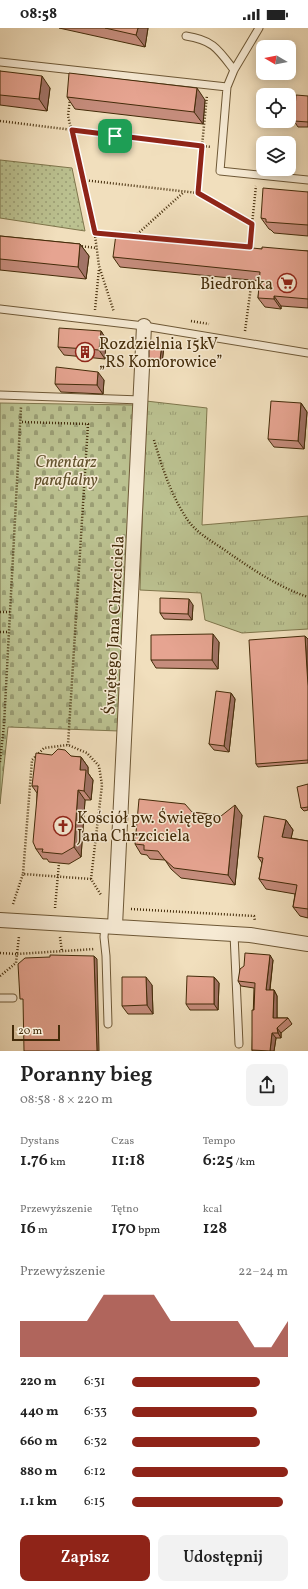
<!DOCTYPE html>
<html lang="pl">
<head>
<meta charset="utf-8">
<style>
	:root { --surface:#fff; --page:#f2f2f2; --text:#222; --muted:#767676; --accent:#8f2418 }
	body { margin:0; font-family:Vollkorn,serif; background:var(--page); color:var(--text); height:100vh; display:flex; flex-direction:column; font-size:15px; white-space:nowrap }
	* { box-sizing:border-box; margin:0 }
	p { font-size:13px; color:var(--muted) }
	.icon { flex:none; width:22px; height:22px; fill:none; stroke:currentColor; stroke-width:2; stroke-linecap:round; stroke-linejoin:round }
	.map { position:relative; height:1023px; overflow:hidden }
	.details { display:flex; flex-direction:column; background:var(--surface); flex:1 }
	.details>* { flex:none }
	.needle { width:26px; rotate:280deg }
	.buttons { position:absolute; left:256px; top:12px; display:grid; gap:8px }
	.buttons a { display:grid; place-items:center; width:40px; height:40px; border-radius:8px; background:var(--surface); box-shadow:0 2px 10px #0003; font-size:20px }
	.scale { position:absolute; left:12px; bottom:10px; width:48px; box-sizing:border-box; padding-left:4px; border:2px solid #432b09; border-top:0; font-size:11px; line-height:14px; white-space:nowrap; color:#432b09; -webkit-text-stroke:3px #f6ead4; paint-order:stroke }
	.pin { position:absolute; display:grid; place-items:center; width:34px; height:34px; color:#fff; margin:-17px; border-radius:8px; box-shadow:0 2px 6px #0006 }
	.round { display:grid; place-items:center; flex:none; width:42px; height:42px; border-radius:8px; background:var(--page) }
	.headline { display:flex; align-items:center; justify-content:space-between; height:68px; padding:0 20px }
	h1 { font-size:22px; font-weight:600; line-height:30px }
	.figures { display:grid; grid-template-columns:repeat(3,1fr); gap:6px; height:68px; padding:4px 20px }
	.figures div { display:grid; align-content:center }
	.figures b { font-size:17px; font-weight:600 }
	.figures small { font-size:11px; font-weight:400 }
	.figures p { font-size:11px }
	.chart { height:112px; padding:8px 20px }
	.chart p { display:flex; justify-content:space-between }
	.chart svg { width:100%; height:72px; margin-top:4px; fill:var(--accent); opacity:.7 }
	.cta { display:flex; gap:8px; margin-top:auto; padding:8px 20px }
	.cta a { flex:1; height:46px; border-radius:8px; background:var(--accent); color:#fff; font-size:16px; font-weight:600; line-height:46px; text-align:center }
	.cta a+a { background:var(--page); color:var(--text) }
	ul { padding:0 20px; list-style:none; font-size:13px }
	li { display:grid; grid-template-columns:64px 48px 1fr; align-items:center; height:30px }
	li i { height:10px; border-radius:5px; background:var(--accent) }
	.status { display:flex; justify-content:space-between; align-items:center; height:28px; padding:0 20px; background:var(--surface); direction:ltr }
	.status svg { height:11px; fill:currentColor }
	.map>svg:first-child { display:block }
</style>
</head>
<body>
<div class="status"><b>08:58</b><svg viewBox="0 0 49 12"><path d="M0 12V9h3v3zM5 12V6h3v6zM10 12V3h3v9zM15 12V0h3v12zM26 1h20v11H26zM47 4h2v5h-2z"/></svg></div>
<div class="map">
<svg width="308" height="1023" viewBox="0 0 308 1023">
	<defs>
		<pattern id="grass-tufts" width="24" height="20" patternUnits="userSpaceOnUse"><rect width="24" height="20" fill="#bbc190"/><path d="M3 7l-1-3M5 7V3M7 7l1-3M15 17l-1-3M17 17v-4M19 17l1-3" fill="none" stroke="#9a9d74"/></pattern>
		<pattern id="cemetery-stones" width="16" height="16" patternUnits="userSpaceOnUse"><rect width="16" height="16" fill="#bbc190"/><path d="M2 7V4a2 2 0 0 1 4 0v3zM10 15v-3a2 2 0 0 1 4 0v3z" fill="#9a9d74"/></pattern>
		<pattern id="park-dots" width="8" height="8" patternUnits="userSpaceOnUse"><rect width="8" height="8" fill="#bbc190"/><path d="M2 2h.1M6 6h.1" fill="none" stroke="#9a9d74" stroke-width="1.8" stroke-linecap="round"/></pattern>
	</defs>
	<rect width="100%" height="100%" fill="#f1dfbd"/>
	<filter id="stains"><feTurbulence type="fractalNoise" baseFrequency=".005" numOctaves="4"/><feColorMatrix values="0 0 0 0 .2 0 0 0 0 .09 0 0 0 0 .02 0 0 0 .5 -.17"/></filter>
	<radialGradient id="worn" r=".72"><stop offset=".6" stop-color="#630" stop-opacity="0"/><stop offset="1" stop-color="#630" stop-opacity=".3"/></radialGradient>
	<path fill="url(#grass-tufts)" stroke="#7f764c" d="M146 373 207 380 202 497 308 488V601L242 605 205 592 201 565 140 562Z"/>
	<path fill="url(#cemetery-stones)" stroke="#7f764c" d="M0 375 136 377 119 703 8 699 0 776Z"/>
	<path fill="url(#park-dots)" stroke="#7f764c" d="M0 132 72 140 85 203 0 190Z"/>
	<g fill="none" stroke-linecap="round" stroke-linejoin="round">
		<g stroke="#6e5836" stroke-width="9">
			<path id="lane" d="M259 0 234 42 227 59 220 143 308 152
				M186 8C213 12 218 21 234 42
				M0 34 227 59
				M0 281 144 298 308 325
				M0 367 141 372
				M105 897 104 909 106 928 108 996
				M234 906 239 1016
				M0 970H13"/>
		</g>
		<g stroke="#6e5836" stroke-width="16">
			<path id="street" d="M0 892 250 907 308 916
				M115 898 144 298"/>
		</g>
		<path stroke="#432b09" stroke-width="2.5" stroke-dasharray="1 2" stroke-linecap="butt" d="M70 71 68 88 93 192 99 238 114 284
			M0 93 202 118 207 67
			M83 152 198 165 252 196 256 158
			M198 165 202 118 211 119
			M95 205 117 207
			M135 208 184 164
			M150 210 250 219 252 196
			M79 218 97 220
			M95 282 99 241
			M191 293 209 296
			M245 303 252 251
			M22 394 88 396 68 717
			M154 412C162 439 171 467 187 491 196 505 212 513 226 523 252 541 278 559 308 569
			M0 584H11
			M0 604H9
			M0 734 4 697 21 379
			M91 851 102 757 99 738 87 725 68 717 44 720 32 732 23 846 91 851 101 867
			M13 876 23 846
			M55 880 59 835
			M131 881 254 888 255 893
			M60 909 62 924
			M0 925 17 926 19 908
			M0 948 16 935 17 926 95 921"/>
		<use href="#lane" stroke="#f6ead4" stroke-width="7"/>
		<use href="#street" stroke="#f6ead4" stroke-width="14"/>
	</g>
	<path fill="#c68d7d" stroke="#432b09" d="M59 0H148L145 19Z
		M0 43 50 60 47 83 0 77Z
		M308 68V99H298L294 93Z
		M67 69 205 72 203 96 75 81Z
		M308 164V208L274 205 271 202 269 201 261 190Z
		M0 208 80 216 89 228 86 251 0 242Z
		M262 221 308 223V280L281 278V281L265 279 258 270 260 253 120 239 113 229Z
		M101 303 106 311 105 331 64 327 58 319Z
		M162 315 164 318 162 335 151 334 149 331Z
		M104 352 103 366 61 364 55 356Z
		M301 375 307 384 304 421 274 419 268 411Z
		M193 577 192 592 164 591 160 585Z
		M308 611V735L258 739 256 736Z
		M219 614 218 641 156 640 151 632Z
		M231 665 235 671 229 724 214 722 209 716Z
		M52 727 81 729 88 739V745L93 752 91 772H85L81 829 69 836 49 834 47 831H43L36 821 37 765 32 758Z
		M308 756V782L304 783 301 780Z
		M192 784 221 788 242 787 235 857 181 850 171 841 165 832 150 831 147 827 141 826 135 816Z
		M286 792 293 802 291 810 308 813V890L300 888 293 879 295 866 266 861 259 851 262 835 258 829Z
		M273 932 270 962H274L277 968V990H288L292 996 281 1005V1010H276L274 1023H252L254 960 241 958 238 953Z
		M214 949 219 955 218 982H190L186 976Z
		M152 957 153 986H128L122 978Z"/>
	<path fill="#a17366" stroke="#432b09" d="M138 0H148L145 19 136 7Z
		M42 48 50 60 47 83 39 71Z
		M197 60 205 72 203 96 194 84Z
		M80 216 89 228 86 251 78 239Z
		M274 268 281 278V281L274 271Z
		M101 303 106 311 105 331 99 322Z
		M162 315 164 318 162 335 160 332Z
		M98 344 104 352 103 366 97 357Z
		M301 375 307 384 304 421 298 413Z
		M189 571 193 577 192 592 188 586Z
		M213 606 219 614 218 641 212 632Z
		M305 608 308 611V658Z
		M231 665 235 671 229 724 224 718Z
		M81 729 88 739V745L93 752 91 772 84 763 80 742Z
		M78 762 85 772 81 829 74 819Z
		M235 777 242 787 235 857 228 847Z
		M286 792 293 802 289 819 282 809Z
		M270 927 273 932 269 968 266 962Z
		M94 928 97 931 99 1023H97Z
		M146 949 152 957 153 986 147 977Z
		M214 949 219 955 218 982 214 976Z
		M274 962 277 968V996L273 990Z
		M277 1000 281 1005V1010L278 1005Z
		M272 1005 276 1010 274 1023H270Z"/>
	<path fill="#e6a491" stroke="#432b09" d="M105 0H138L136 7Z
		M0 43 42 48 39 71 0 67Z
		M69 45 197 60 194 84 67 69Z
		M296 67 308 68V94L294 93Z
		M263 160 308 164V197L266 194V191L261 190Z
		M116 206 262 221V219L308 223V271L274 268V271L258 270 260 244 113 229Z
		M0 208 80 216 78 239 0 231Z
		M59 300 101 303 99 322 58 319Z
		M149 314 162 315 160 332 149 331Z
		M56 339 98 344 97 357 55 356Z
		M271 373 301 375 298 413 268 411Z
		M160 570 189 571 188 586 160 585Z
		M213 606 212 632H151V607Z
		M305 608 308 658V732L256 736 249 612Z
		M216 663 231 665 224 718 209 716Z
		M58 721 65 722 71 728 81 729 80 742H86L84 763 78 762 74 819 62 826 42 824 43 821H36L33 814 38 758H32L36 725 52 727Z
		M308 756V779L301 780 297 759Z
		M139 771 185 776 192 784 221 788 235 777 228 847 174 840 164 831 158 823 144 822V817L135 816Z
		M264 788 286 792 282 809 308 813V881L293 879 297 857 259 851 263 830 258 829Z
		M245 925 270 927 266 962H274L273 990H288L277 1000 278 1005H272L270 1023 252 1022V982H254L255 955 238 953 240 941 244 938Z
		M50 927 94 928 97 1023H24L23 971H20L18 936 25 930 50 929Z
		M187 948 214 949V976H186Z
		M122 949H146L147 977 122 978Z"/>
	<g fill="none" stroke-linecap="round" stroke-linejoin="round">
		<g stroke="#fff" stroke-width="8">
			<path id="route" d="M72 102 202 118 198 165 252 196 250 219 95 205Z"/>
		</g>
		<use href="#route" stroke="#8f2418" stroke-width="5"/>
	</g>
	<defs>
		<g id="supermarket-ring" transform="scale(1)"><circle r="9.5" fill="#f6ead4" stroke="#8f2418" stroke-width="1.5"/><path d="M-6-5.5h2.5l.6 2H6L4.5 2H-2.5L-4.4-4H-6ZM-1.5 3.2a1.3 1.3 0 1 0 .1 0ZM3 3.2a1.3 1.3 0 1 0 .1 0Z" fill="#8f2418"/></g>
		<g id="building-ring" transform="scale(1)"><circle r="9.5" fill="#f6ead4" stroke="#8f2418" stroke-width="1.5"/><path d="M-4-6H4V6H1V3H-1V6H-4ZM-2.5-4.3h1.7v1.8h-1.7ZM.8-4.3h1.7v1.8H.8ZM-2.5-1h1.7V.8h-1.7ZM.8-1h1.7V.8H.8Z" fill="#8f2418"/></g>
		<g id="church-ring" transform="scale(1)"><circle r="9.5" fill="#f6ead4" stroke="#8f2418" stroke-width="1.5"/><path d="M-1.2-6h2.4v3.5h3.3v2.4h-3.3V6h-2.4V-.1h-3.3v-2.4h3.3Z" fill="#8f2418"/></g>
	</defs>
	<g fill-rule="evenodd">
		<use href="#supermarket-ring" x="287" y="255"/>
		<use href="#building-ring" x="85" y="324"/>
		<use href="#church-ring" x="63" y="798"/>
	</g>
	<g text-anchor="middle" stroke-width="3" stroke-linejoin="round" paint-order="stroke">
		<g font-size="16" fill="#432b09" stroke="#f6ead4" text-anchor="start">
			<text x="273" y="261" text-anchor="end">Biedronka</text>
			<text x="99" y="321">Rozdzielnia 15kV<tspan x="99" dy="18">„RS Komorowice”</tspan></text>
			<text x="77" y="795">Kościół pw. Świętego<tspan x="77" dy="18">Jana Chrzciciela</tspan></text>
		</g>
		<g font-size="16" font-style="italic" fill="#61502b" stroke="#f6ead4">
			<text x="66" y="439">Cmentarz<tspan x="66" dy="18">parafialny</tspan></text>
		</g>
		<g font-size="16" fill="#432b09" stroke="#f6ead4">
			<text transform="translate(113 597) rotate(-87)" y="6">Świętego Jana Chrzciciela</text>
		</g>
	</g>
	<rect width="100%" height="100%" filter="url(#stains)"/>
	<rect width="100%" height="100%" fill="url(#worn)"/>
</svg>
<div class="buttons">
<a><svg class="needle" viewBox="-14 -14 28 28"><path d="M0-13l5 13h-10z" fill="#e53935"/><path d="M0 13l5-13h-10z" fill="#767676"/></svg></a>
<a><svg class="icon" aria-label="locate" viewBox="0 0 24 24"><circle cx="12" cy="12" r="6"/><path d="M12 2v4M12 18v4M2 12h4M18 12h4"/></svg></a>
<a><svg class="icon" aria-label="layers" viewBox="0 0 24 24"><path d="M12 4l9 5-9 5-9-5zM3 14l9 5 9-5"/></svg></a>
</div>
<div class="scale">20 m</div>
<div class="pin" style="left:115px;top:108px;background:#1e9e55"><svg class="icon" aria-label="arrive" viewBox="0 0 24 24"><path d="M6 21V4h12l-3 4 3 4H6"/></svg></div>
</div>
<section class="details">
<div class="headline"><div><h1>Poranny bieg</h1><p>08:58 · 8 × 220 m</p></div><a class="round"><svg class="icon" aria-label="share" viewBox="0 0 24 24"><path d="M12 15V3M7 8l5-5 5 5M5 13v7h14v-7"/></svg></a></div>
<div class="figures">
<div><p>Dystans</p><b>1.76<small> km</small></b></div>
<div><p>Czas</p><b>11:18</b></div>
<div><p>Tempo</p><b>6:25<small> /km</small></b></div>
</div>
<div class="figures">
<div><p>Przewyższenie</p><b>16<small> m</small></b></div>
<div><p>Tętno</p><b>170<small> bpm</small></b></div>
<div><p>kcal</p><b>128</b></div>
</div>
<div class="chart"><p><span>Przewyższenie</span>22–24 m</p>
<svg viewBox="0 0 160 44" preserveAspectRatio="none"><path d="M0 44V22L10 22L20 22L30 22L40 22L50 6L60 6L70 6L80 6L90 22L100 22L110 22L120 22L130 22L140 38L150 38L160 22V44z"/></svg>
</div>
<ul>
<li><b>220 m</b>6:31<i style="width:82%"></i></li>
<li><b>440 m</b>6:33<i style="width:80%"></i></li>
<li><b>660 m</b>6:32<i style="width:82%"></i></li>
<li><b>880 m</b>6:12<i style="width:100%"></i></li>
<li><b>1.1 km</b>6:15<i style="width:97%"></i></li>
</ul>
<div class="cta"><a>Zapisz</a><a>Udostępnij</a></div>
</section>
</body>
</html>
